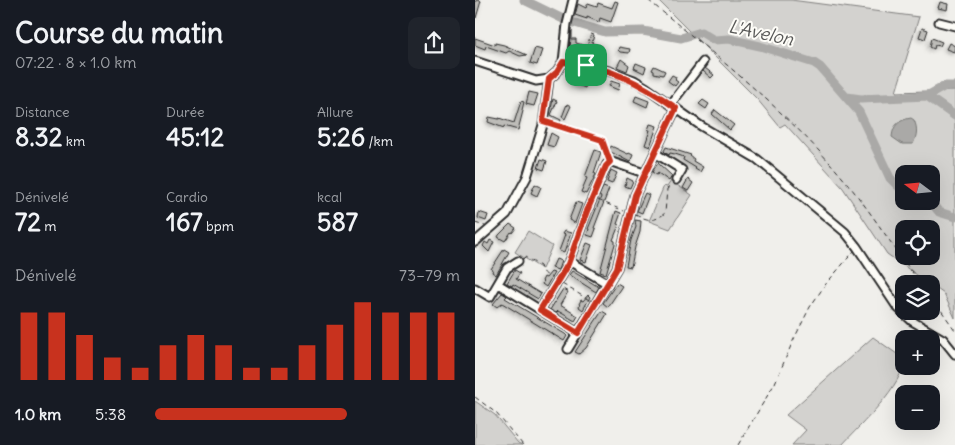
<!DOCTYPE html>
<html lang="fr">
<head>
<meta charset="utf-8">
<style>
	:root { --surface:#171b24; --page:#20242c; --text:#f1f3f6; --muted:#9ea1a6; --accent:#c8321e }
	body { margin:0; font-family:Delius,sans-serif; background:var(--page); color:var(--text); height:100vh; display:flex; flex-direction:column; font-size:19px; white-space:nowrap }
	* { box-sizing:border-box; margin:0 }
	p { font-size:16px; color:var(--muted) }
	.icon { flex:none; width:28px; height:28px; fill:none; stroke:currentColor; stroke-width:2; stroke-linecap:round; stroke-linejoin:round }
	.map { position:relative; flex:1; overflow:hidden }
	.details { display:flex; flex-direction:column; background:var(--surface); width:475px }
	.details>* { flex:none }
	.needle { width:32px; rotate:286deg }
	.tools { position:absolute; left:420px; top:165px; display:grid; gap:10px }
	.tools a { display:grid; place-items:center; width:45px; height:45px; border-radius:10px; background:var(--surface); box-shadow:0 5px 20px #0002; font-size:25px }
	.pin { position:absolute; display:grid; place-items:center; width:42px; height:42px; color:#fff; margin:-21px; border-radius:10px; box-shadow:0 2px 8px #0006 }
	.round { display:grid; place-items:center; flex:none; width:52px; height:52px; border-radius:10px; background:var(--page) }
	.overview { display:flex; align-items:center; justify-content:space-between; height:85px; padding:0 15px }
	h1 { font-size:28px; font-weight:800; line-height:38px }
	.figures { display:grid; grid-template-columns:repeat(3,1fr); gap:8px; height:85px; padding:5px 15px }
	.figures div { display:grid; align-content:center }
	.figures b { font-size:25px; font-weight:800 }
	.figures small { font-size:14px; font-weight:400 }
	.figures p { font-size:14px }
	.chart { height:140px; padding:10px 15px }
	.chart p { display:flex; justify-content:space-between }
	.chart svg { width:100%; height:90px; margin-top:5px; stroke:var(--accent); stroke-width:6 }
	ul { padding:0 15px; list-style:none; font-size:16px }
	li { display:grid; grid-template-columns:80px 60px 1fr; align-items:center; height:38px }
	li i { height:12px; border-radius:6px; background:var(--accent) }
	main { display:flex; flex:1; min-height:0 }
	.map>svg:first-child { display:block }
</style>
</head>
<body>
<main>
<section class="details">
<div class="overview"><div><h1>Course du matin</h1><p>07:22 · 8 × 1.0 km</p></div><a class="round"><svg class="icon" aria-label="share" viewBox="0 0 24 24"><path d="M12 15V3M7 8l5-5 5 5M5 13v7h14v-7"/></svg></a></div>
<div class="figures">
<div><p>Distance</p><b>8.32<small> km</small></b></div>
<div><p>Durée</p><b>45:12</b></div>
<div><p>Allure</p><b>5:26<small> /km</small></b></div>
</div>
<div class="figures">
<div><p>Dénivelé</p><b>72<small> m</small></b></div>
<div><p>Cardio</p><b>167<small> bpm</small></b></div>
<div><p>kcal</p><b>587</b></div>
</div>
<div class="chart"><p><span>Dénivelé</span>73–79 m</p>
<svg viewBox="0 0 160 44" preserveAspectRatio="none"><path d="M5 44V11M15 44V11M25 44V22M35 44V33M45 44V38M55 44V27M65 44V22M75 44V27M85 44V38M95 44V38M105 44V27M115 44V17M125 44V6M135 44V11M145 44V11M155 44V11"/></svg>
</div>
<ul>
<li><b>1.0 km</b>5:38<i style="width:63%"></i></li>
</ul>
</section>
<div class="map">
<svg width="480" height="445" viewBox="0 0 480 445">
	<defs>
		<filter id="shadow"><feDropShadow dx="-2" dy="2" stdDeviation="2.5" flood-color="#0004"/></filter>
	</defs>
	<rect width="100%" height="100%" fill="#f0efeb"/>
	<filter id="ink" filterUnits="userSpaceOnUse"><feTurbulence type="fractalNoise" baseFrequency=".02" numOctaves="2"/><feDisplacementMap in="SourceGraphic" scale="10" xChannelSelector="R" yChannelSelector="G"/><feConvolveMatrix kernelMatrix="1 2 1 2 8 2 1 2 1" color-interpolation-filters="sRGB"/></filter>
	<g filter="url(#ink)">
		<path fill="#d3d2cf" stroke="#7f7e7d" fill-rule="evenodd" d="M183 0H316L444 17 421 92 480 90V318L469 294 412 254 368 188 310 124 305 127 282 99ZM429 174H456V201H429ZM429 229H456V256H429Z
			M196 181 217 195 195 229 174 221 189 186 192 187Z
			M53 231 77 246 67 269 40 252Z
			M398 337 429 359C429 385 385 425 367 445H317L331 430 311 415Z
			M0 401 20 415 43 443 47 445H0Z"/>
		<path fill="#aaa9a7" stroke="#777775" d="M436 118 439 120C443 129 442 135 438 144H427L417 137C418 125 424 120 436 118Z"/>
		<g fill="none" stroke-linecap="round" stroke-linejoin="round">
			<path stroke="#aaa9a7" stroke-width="9" d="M49 0 90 20 130 32 168 31 206 38 226 32 239 40 254 39 285 46 339 63 345 67 384 112 415 178 424 187 429 189
				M452 96 470 86H480
				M372 97 386 99 452 96 480 116
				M455 201 464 212 480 217"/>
		</g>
		<path fill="#bdbcb8" stroke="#2b2b2b" filter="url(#shadow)" d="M1 0 6 1 1 18 0 4Z
			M140 1 143 2 136 22 125 18 124 22 112 17V19L100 15 103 4 111 8 113 3 122 6 123 3 137 8Z
			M465 2 473 4 472 10 463 8Z
			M97 28V39H101V43L112 46 110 58 115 59V61L94 57Z
			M447 28 453 30 450 39 444 37Z
			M116 34 119 35 117 43 127 46 126 49 112 46Z
			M0 38 20 45V43L29 45 52 55 45 56 34 51 31 53 11 46 10 49 0 45Z
			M457 38 467 42 465 46 460 45 459 49 455 47Z
			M474 43 480 46 479 52 471 49Z
			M144 47 155 49 154 53 145 52 143 50Z
			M60 48 67 50 62 65 55 63Z
			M146 59 154 65 152 71 142 67Z
			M161 63 171 67 169 73 159 68Z
			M179 66 190 71 188 75 179 73V71L177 70Z
			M230 68 239 75 236 78 228 71Z
			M197 75 201 77 200 80 203 82 200 86 193 81Z
			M102 77 112 81 110 88 100 84Z
			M136 81 145 84 143 90 134 86Z
			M54 92 63 94 59 106 51 104Z
			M161 96 174 101 172 107 159 101Z
			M78 99 82 101 76 115 86 120 84 124 74 120Z
			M228 100 234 104 231 109 224 104Z
			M46 101 49 102 47 110 48 111 43 130 29 126V128L13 122 14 117 24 119V118L39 123Z
			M92 104 96 106 90 119 87 117Z
			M240 110 259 125 255 130 237 114Z
			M175 124 182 126 175 147 170 145 175 130H173Z
			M76 133 83 137 79 147 72 145Z
			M136 146 153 154 154 153 158 155 155 162 134 151Z
			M191 147 216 155 215 156 219 159 218 161 228 167 225 172 220 169 221 168 208 160 209 157 200 154 195 153 194 155 191 153 189 151Z
			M120 150 126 152 119 173 121 174 111 194 106 192 112 178 110 177Z
			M66 159 72 161 69 170 63 168Z
			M183 163 197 176 194 181 183 173 182 175 177 172Z
			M136 170 142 173 137 184 132 182Z
			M152 178 158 181 155 188 150 186Z
			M213 179 218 183 213 191 208 188Z
			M60 184 66 187 62 196 56 193Z
			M128 187 134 189 119 228 121 229 118 237 112 235 114 229H113L126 197 124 196Z
			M170 193 174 195 167 213 162 211Z
			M101 202 107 204 100 223 94 220Z
			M141 211 146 213 142 224 144 225 138 240 140 241V244L131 274 125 272Z
			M4 212 13 215 11 221 3 218Z
			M160 220 166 221 165 232 160 247 156 267 151 266 156 240 161 227Z
			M35 224 41 228 37 233 36 232 30 241 23 237 24 235Z
			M89 231 96 233 89 253 84 251 90 235 87 234Z
			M15 240 19 242 14 252 8 246 10 242 13 244Z
			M112 243 117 245 111 262 105 260Z
			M29 249 34 252 21 275 17 272 18 270 16 269Z
			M81 259 86 261 83 270 77 268Z
			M40 270 45 273 41 279 66 294 63 299 38 284 37 286 32 283Z
			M97 271 124 287 121 292 94 275Z
			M76 272 79 273 71 287 67 284 68 282 67 281 69 277 71 278Z
			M142 283 147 286 133 307 128 303Z
			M88 289 93 292 85 305 103 316 100 321 83 311 81 313 75 310Z
			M27 293 32 296 30 298 90 334 92 336 89 341 27 303 22 307 18 304Z
			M113 295 115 297 108 310 104 307 105 305 104 304 106 300 108 301Z
			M127 311 132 314 111 348 104 354 100 352Z"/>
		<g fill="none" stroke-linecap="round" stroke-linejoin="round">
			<g stroke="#2b2b2b" stroke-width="11">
				<path id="minor" d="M464 22 480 26
					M0 61 61 81 74 79 82 72 88 62 92 24 98 0
					M88 62 111 65 134 71 159 80 172 88 226 126 282 159 370 232 382 247 422 307 437 321 468 339 480 354
					M196 104 228 62
					M180 153 207 170 201 180
					M0 242 32 214 52 177 68 125 74 79
					M94 261 133 284
					M23 284 103 333
					M0 288 15 297 32 268 43 261
					M65 310 93 264 112 211 132 164 137 162 169 173
					M93 349 142 268 160 195 201 108"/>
			</g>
			<path stroke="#2b2b2b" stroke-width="1" stroke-dasharray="5 4" stroke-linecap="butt" d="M173 0C240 55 311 110 367 177 396 211 419 249 446 284
				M74 123 127 140 132 157
				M123 200 149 211
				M160 215C174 220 178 223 190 213L192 189 197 185
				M0 223 10 226
				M48 259 50 257 65 266 67 272 77 278
				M87 284 116 301
				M456 296 480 330
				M0 397 21 413 48 445
				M263 445 300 383 318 341 335 307 350 285 379 251"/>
			<use href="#minor" stroke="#fdfcf7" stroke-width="7"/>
		</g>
	</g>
	<g fill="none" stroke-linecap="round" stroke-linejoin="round" filter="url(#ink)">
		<g stroke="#fff" stroke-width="10">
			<path id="route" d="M88 62C132 66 165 82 201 108L160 195 142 268 103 333 65 310 93 264 112 211 131 166 135 162 127 140 68 121 74 79 82 72Z"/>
		</g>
		<use href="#route" stroke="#c8321e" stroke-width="6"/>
	</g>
	<g text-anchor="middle" stroke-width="4" stroke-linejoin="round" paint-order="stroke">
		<g font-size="18" font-style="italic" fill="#575756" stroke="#fdfcf7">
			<text transform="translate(286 33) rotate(12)" y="6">L'Avelon</text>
		</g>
	</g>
</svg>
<div class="tools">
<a><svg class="needle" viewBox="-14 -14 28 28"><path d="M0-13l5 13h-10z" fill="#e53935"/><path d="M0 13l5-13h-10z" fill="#9ea1a6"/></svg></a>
<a><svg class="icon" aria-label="locate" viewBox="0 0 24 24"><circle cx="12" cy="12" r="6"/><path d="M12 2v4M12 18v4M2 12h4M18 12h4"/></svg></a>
<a><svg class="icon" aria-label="layers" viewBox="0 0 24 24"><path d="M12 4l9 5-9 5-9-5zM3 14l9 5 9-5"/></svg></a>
<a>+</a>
<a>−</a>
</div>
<div class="pin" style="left:111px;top:65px;background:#1e9e55"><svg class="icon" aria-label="arrive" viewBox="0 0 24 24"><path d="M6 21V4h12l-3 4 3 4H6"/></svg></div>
</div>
</main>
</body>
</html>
